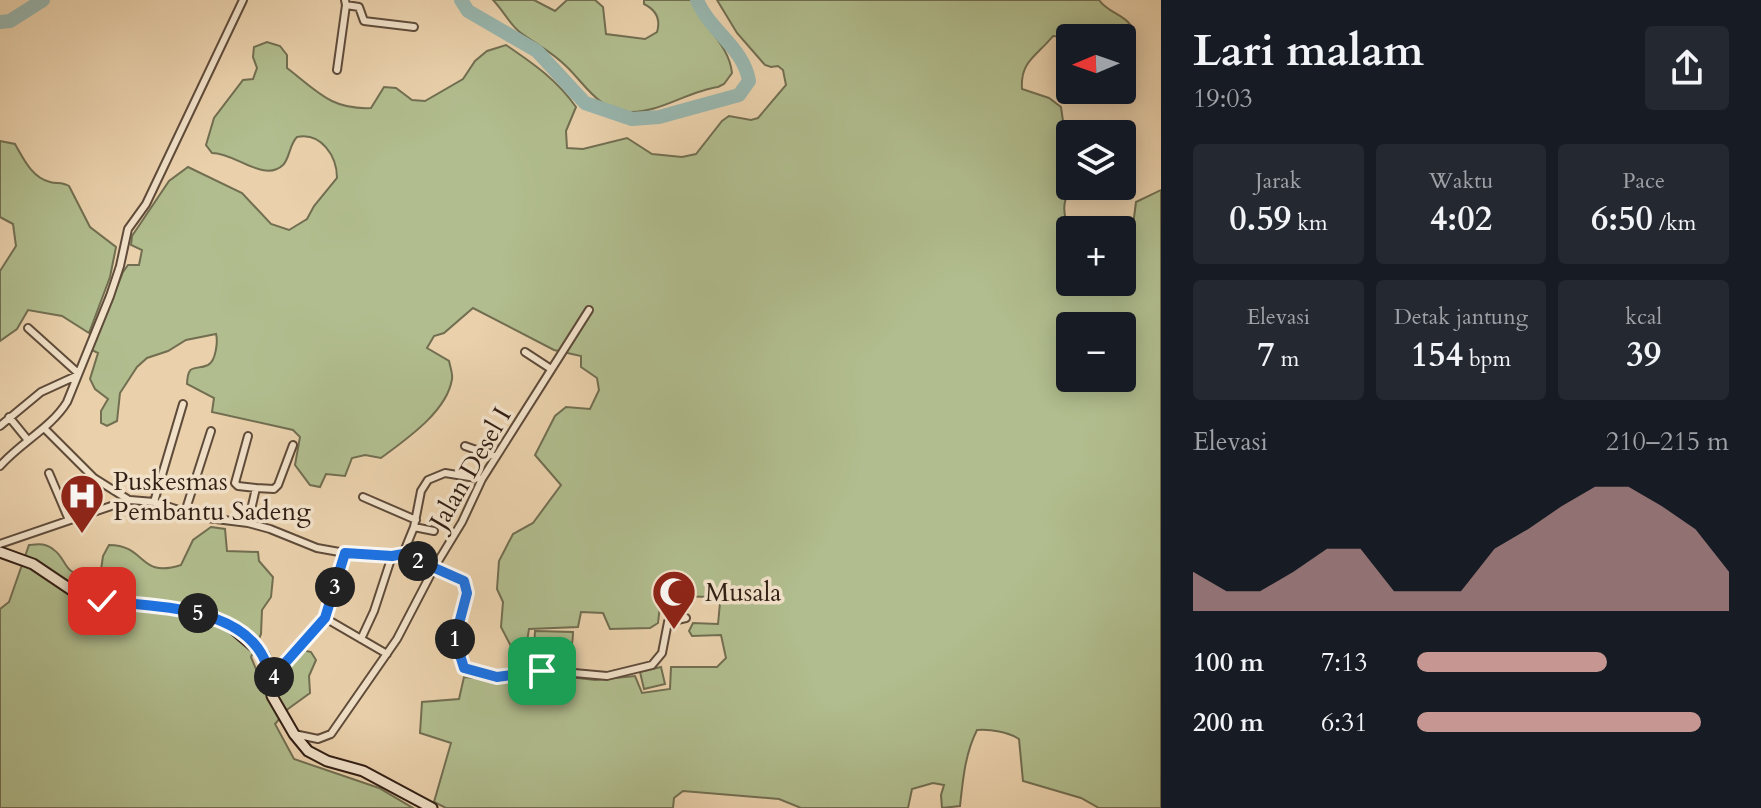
<!DOCTYPE html>
<html lang="id">
<head>
<meta charset="utf-8">
<style>
	:root { --surface:#171b24; --page:#242831; --text:#f1f3f6; --muted:#9ea1a6; --accent:#c59692 }
	body { margin:0; font-family:Cardo,serif; background:var(--page); color:var(--text); height:100vh; display:flex; flex-direction:column; font-size:30px; white-space:nowrap }
	* { box-sizing:border-box; margin:0 }
	p { font-size:26px; color:var(--muted) }
	.icon { flex:none; width:44px; height:44px; fill:none; stroke:currentColor; stroke-width:2; stroke-linecap:round; stroke-linejoin:round }
	.map { position:relative; flex:1; overflow:hidden }
	.details { display:flex; flex-direction:column; background:var(--surface); width:600px }
	.details>* { flex:none }
	.needle { width:52px; rotate:268deg }
	.controls { position:absolute; left:1056px; top:24px; display:grid; gap:16px }
	.controls a { display:grid; place-items:center; width:80px; height:80px; border-radius:8px; background:var(--surface); box-shadow:0 4px 20px #0003; font-size:40px }
	.pin { position:absolute; display:grid; place-items:center; width:68px; height:68px; color:#fff; margin:-34px; border-radius:16px; box-shadow:0 4px 12px #0006 }
	.km { position:absolute; width:40px; height:40px; margin:-20px; border-radius:50%; background:#222; color:#fff; font-size:22px; line-height:40px; text-align:center }
	.round { display:grid; place-items:center; flex:none; width:84px; height:84px; border-radius:8px; background:var(--page) }
	.headline { display:flex; align-items:center; justify-content:space-between; height:136px; padding:0 32px }
	h1 { font-size:44px; font-weight:700; line-height:60px }
	.metrics { display:grid; grid-template-columns:repeat(3,1fr); gap:12px; height:136px; padding:8px 32px }
	.metrics div { display:grid; align-content:center; border-radius:8px; background:var(--page); text-align:center }
	.metrics b { font-size:34px; font-weight:700 }
	.metrics small { font-size:22px; font-weight:400 }
	.metrics p { font-size:22px }
	.chart { height:224px; padding:16px 32px }
	.chart p { display:flex; justify-content:space-between }
	.chart svg { width:100%; height:144px; margin-top:8px; fill:var(--accent); opacity:.7 }
	ul { padding:0 32px; list-style:none; font-size:26px }
	li { display:grid; grid-template-columns:128px 96px 1fr; align-items:center; height:60px }
	li i { height:20px; border-radius:10px; background:var(--accent) }
	main { display:flex; flex:1; min-height:0 }
	.map>svg:first-child { display:block }
</style>
</head>
<body>
<main>
<div class="map">
<svg width="1161" height="808" viewBox="0 0 1161 808">
	<rect width="100%" height="100%" fill="#ead1ac"/>
	<filter id="stains"><feTurbulence type="fractalNoise" baseFrequency=".0025" numOctaves="4"/><feColorMatrix values="0 0 0 0 .2 0 0 0 0 .09 0 0 0 0 .02 0 0 0 .5 -.17"/></filter>
	<radialGradient id="worn" r=".72"><stop offset=".6" stop-color="#630" stop-opacity="0"/><stop offset="1" stop-color="#630" stop-opacity=".3"/></radialGradient>
	<path fill="#b1bd8e" stroke="#716e51" stroke-width="2" fill-rule="evenodd" d="M493 0H534L555 11 567 0H595L603 7 606 34 645 39 657 32C661 19 656 10 644 4V0H691C702 26 729 44 732 73L724 84 718 87C688 91 660 113 629 112 598 110 585 84 566 66 552 52 536 44 521 33 510 25 503 10 493 0Z
		M717 0H1099C1110 16 1134 15 1134 38L1122 48V38H1070V42L1064 37 1053 36C1037 56 1020 61 1022 89L1049 98 1061 107 1064 128 1070 137V186H1072C1065 198 1062 206 1066 220L1083 230H1070V282H1122V234L1132 233 1136 202 1161 190V808H1099L1081 798 1023 781 1019 739C1008 732 991 729 977 730 965 754 963 779 960 806L942 808 941 795 944 785 933 783 912 789 908 808H801L779 799 683 791 674 798 673 808H446L434 802 451 743 420 733 422 702 459 699 464 677 507 681 544 674 595 680 635 676 642 693 670 689 671 667H717L726 658 721 635 692 636 689 631 693 623 718 624 720 603 711 597 671 596 660 606 658 623 650 628 610 629 603 613 581 612 578 627 529 629 525 654 516 656 501 627 503 602 497 589 499 561 513 534 533 523 561 485 535 455 555 416 566 407 590 409 599 390 597 378 581 367V356L554 350 473 308 444 333 434 336 427 348 449 361C450 366 453 374 452 379 447 412 405 440 381 458L365 455 352 458 345 476 326 474 320 487 310 485 295 465 300 437 293 430 212 412 214 398 187 384C188 362 195 371 208 365 216 361 218 341 216 334L186 340 168 351 147 358 137 367 120 393 117 421 107 426 101 423V411L108 399 95 389 90 379 98 353 92 350 123 272 128 265H139L142 250 131 245 132 236 169 181 188 167 242 193 271 224 289 230 307 219 314 206 337 178C337 156 321 132 297 137 289 145 290 158 283 165 264 183 236 153 212 153L206 145 214 118 243 80 253 79 257 68 253 57 254 47 267 42 280 46 287 55V68C317 91 331 110 371 108L384 87 396 88 412 100 425 101 463 79 475 61 487 51 506 45C534 64 557 80 576 107L566 131 567 148 583 149 627 138 652 154 682 157 696 154 722 121 729 116 751 120 758 118 786 85 783 70 778 66 771 67 765 65 737 33ZM1070 326H1122V378H1070Z
		M0 141 15 144C23 158 32 178 50 182 57 184 62 182 69 186L90 227 116 247 110 277 89 333 62 316 28 310 17 329 0 341V271L16 246 13 224 0 217Z
		M211 527 225 529 227 551 258 552 259 561 273 577 271 597 262 610 261 634 251 657 258 674 295 648 311 652 316 660 309 676 310 693 288 709 275 724 294 759 379 788 413 808H0V609L9 602 29 545C39 544 46 543 54 550 66 558 64 574 82 574 90 574 94 574 101 570L103 556 109 545C147 545 138 579 181 565L193 540Z
		M535 631 573 632C573 646 569 657 568 671L533 669Z
		M661 667 665 684 644 689 640 672Z"/>
	<g fill="none" stroke-linecap="round" stroke-linejoin="round">
		<path stroke="#98b6ae" stroke-width="14" d="M461 0 468 11 537 51 585 103 632 119 659 117 739 95 749 81C744 48 709 30 697 0
			M0 22 10 21 43 0"/>
		<g stroke="#5f4b3a" stroke-width="10">
			<path id="street" d="M345 0 346 5 359 7 364 21 414 27
				M337 70 346 5
				M28 328 78 373
				M525 352 551 369
				M9 417 27 439
				M0 426 41 392 76 376
				M44 428 94 478 129 500
				M248 436 235 483 238 486 256 488
				M465 446 496 457
				M0 466C21 442 51 428 67 402L110 296 120 266 128 229 146 204 243 0
				M49 473 69 520
				M363 497 416 520
				M154 502 183 404
				M185 512 211 431
				M248 523 256 488 274 489 278 485 293 445
				M414 527 434 531
				M0 544 120 503 130 500 154 502 200 517 248 523 270 529 317 548 345 553 392 556 403 554 464 581 467 593 455 639 460 662 471 672 497 677 552 671 607 676 652 665 662 653 668 622 686 618
				M403 554 414 527 421 491 428 480 445 473 482 479
				M325 618 387 654
				M361 639 374 611 392 556
				M270 680 325 618 345 553
				M294 734 318 739 331 734 397 639 434 568 462 522 482 479 589 310"/>
		</g>
		<g stroke="#311e14" stroke-width="13">
			<path id="secondary" d="M0 552 33 564 82 597 175 608 201 613 229 625 264 655 268 665 272 696 294 734 308 751 327 761 363 771 432 808"/>
		</g>
		<use href="#street" stroke="#f1e1c9" stroke-width="6"/>
		<use href="#secondary" stroke="#f1e1c9" stroke-width="9"/>
	</g>
	<g fill="none" stroke-linecap="round" stroke-linejoin="round">
		<g stroke="#fff" stroke-width="16">
			<path id="route" d="M102 601C159 607 261 606 270 680L325 618 345 553 392 556 403 554 464 581 467 593 455 639 464 668 497 677 542 671"/>
		</g>
		<use href="#route" stroke="#1a73e8" stroke-width="10"/>
	</g>
	<defs>
		<g id="hospital-pin" transform="scale(2.3)"><path d="M0 17L-7.5 6A9.5 9.5 0 1 1 7.5 6Z" fill="#8f2418" stroke="#f1e1c9"/><path d="M-5-5h3v3.5h4V-5h3V5h-3V1.5h-4V5h-3Z" fill="#fff"/></g>
		<g id="mosque-pin" transform="scale(2.3)"><path d="M0 17L-7.5 6A9.5 9.5 0 1 1 7.5 6Z" fill="#8f2418" stroke="#f1e1c9"/><path d="M3.5-4.9A6 6 0 1 0 3.5 4.9A5 5 0 1 1 3.5-4.9Z" fill="#fff"/></g>
	</defs>
	<g fill-rule="evenodd">
		<use href="#hospital-pin" x="82" y="496"/>
		<use href="#mosque-pin" x="674" y="592"/>
	</g>
	<g text-anchor="middle" stroke-width="7" stroke-linejoin="round" paint-order="stroke">
		<g font-size="26" fill="#311e14" stroke="#f1e1c9">
			<text transform="translate(470 468) rotate(-60)" y="9">Jalan Desel I</text>
		</g>
		<g font-size="26" fill="#311e14" stroke="#f1e1c9" text-anchor="start">
			<text x="113" y="490">Puskesmas<tspan x="113" dy="30">Pembantu Sadeng</tspan></text>
			<text x="705" y="601">Musala</text>
		</g>
	</g>
	<rect width="100%" height="100%" filter="url(#stains)"/>
	<rect width="100%" height="100%" fill="url(#worn)"/>
</svg>
<div class="controls">
<a><svg class="needle" viewBox="-14 -14 28 28"><path d="M0-13l5 13h-10z" fill="#e53935"/><path d="M0 13l5-13h-10z" fill="#9ea1a6"/></svg></a>
<a><svg class="icon" aria-label="layers" viewBox="0 0 24 24"><path d="M12 4l9 5-9 5-9-5zM3 14l9 5 9-5"/></svg></a>
<a>+</a>
<a>−</a>
</div>
<div class="pin" style="left:542px;top:671px;background:#1e9e55"><svg class="icon" aria-label="arrive" viewBox="0 0 24 24"><path d="M6 21V4h12l-3 4 3 4H6"/></svg></div>
<div class="pin" style="left:102px;top:601px;background:#d93025"><svg class="icon" aria-label="check" viewBox="0 0 24 24"><path d="M5 12l5 5 9-10"/></svg></div>
<b class="km" style="left:455px;top:639px">1</b>
<b class="km" style="left:418px;top:561px">2</b>
<b class="km" style="left:335px;top:587px">3</b>
<b class="km" style="left:274px;top:677px">4</b>
<b class="km" style="left:198px;top:613px">5</b>
</div>
<section class="details">
<div class="headline"><div><h1>Lari malam</h1><p>19:03</p></div><a class="round"><svg class="icon" aria-label="share" viewBox="0 0 24 24"><path d="M12 15V3M7 8l5-5 5 5M5 13v7h14v-7"/></svg></a></div>
<div class="metrics">
<div><p>Jarak</p><b>0.59<small> km</small></b></div>
<div><p>Waktu</p><b>4:02</b></div>
<div><p>Pace</p><b>6:50<small> /km</small></b></div>
</div>
<div class="metrics">
<div><p>Elevasi</p><b>7<small> m</small></b></div>
<div><p>Detak jantung</p><b>154<small> bpm</small></b></div>
<div><p>kcal</p><b>39</b></div>
</div>
<div class="chart"><p><span>Elevasi</span>210–215 m</p>
<svg viewBox="0 0 160 44" preserveAspectRatio="none"><path d="M0 44V32L10 38L20 38L30 32L40 25L50 25L60 38L70 38L80 38L90 25L100 19L110 12L120 6L130 6L140 12L150 19L160 32V44z"/></svg>
</div>
<ul>
<li><b>100 m</b>7:13<i style="width:61%"></i></li>
<li><b>200 m</b>6:31<i style="width:91%"></i></li>
</ul>
</section>
</main>
</body>
</html>
